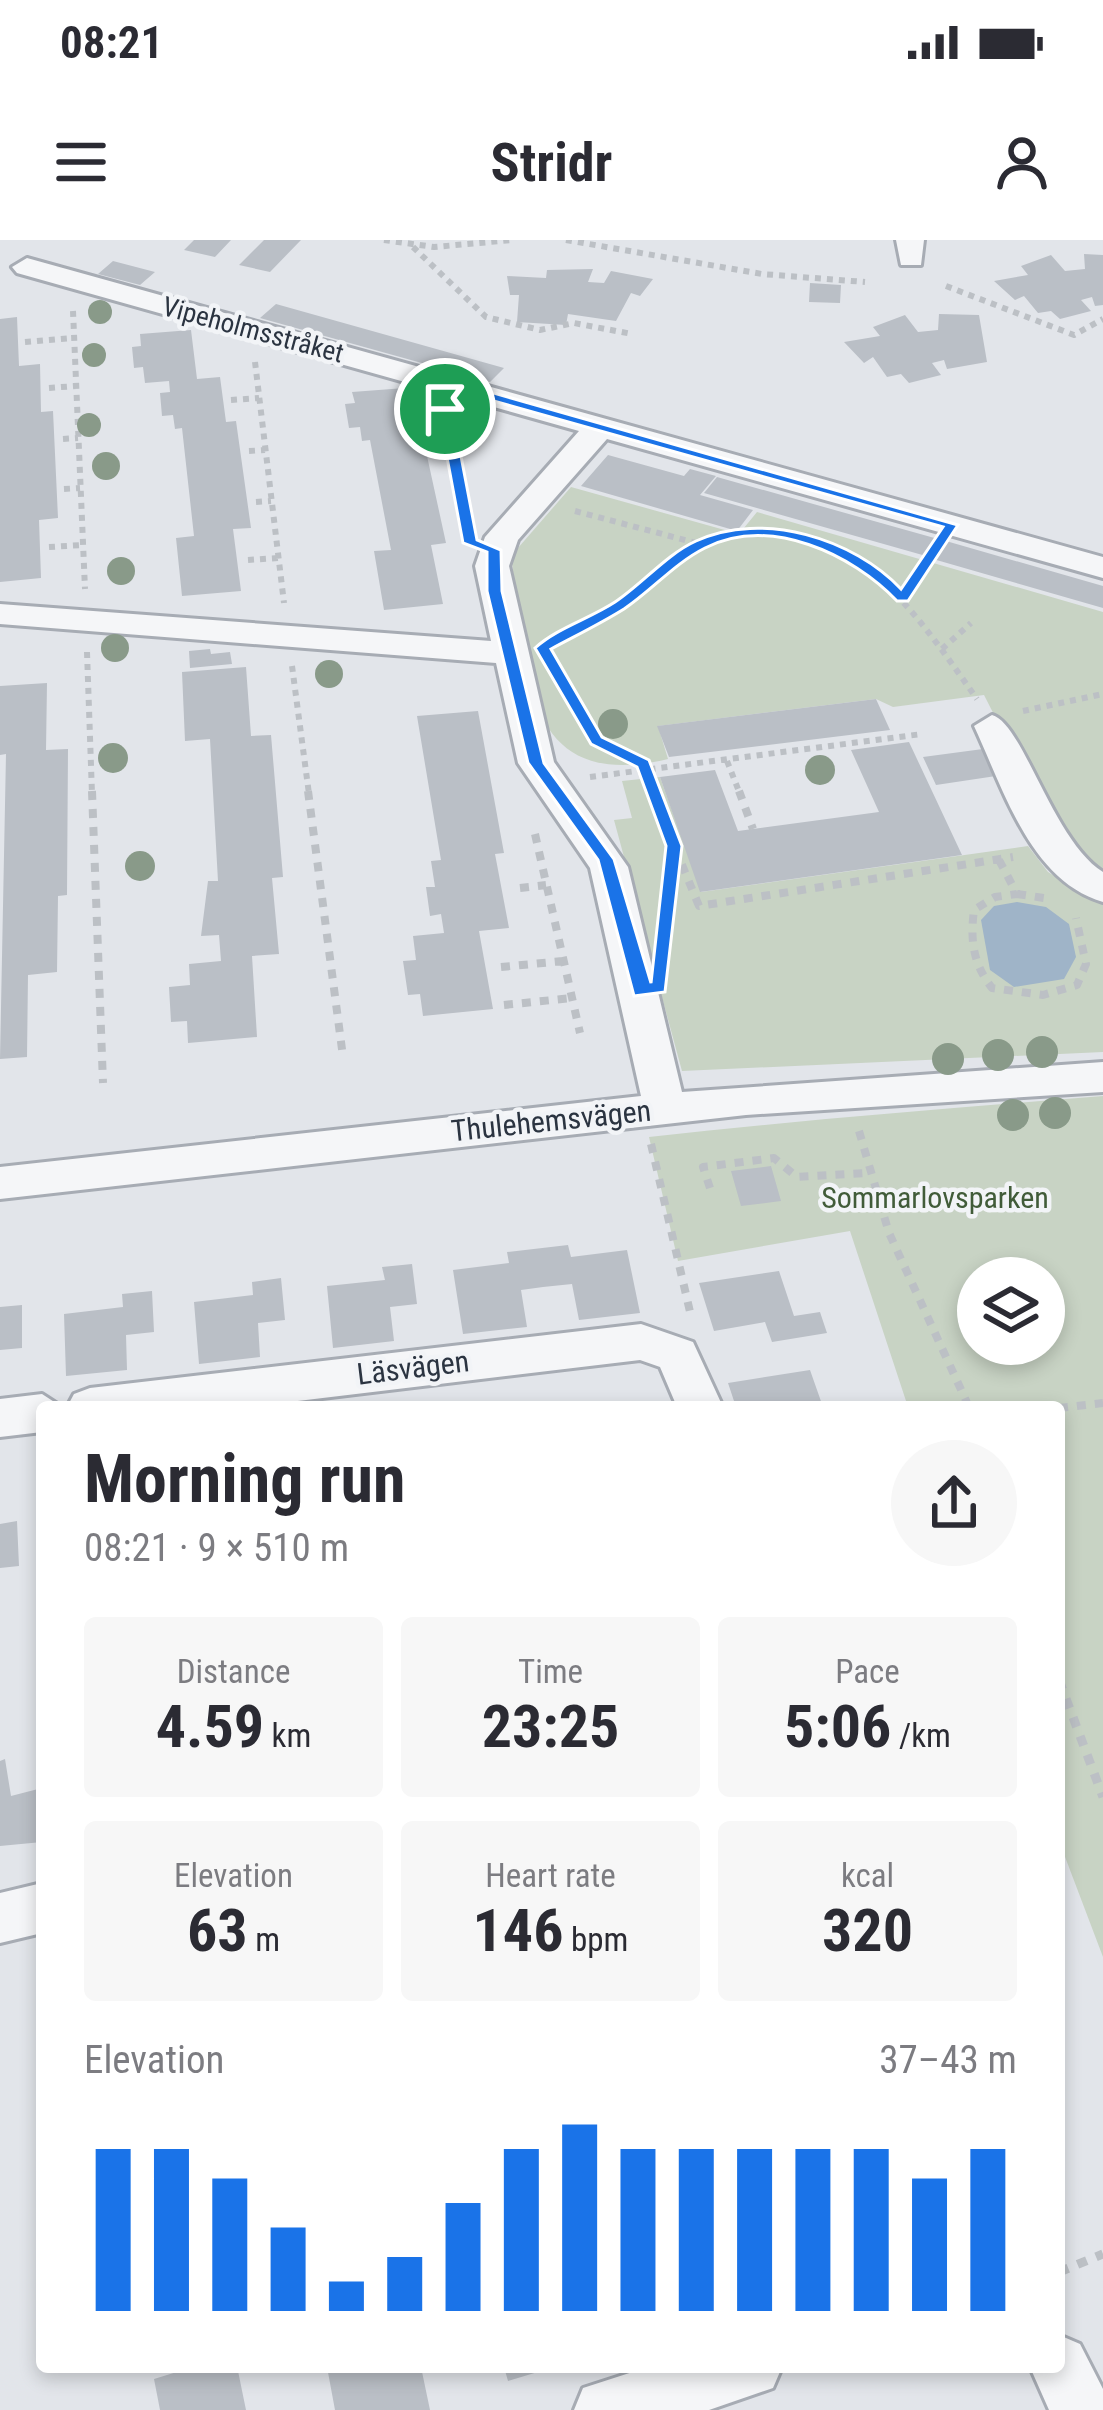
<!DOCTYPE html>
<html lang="en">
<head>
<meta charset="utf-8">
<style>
	:root { --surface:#fff; --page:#f7f7f7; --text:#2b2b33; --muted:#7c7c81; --accent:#1a73e8 }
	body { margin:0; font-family:"Roboto Condensed",sans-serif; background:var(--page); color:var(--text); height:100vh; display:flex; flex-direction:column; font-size:45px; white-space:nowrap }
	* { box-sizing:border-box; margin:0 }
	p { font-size:39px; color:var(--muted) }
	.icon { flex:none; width:66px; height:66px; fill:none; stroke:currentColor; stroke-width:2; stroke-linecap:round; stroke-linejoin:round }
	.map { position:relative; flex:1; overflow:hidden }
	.sheet { position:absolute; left:36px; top:1161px; width:1029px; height:972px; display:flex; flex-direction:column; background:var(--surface); border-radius:12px; box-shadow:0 6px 18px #0003 }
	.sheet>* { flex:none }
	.fabs { position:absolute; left:957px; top:1017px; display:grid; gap:24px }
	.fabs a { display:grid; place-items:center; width:108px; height:108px; border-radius:50%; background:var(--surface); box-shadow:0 6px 18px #0003; font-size:60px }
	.pin { position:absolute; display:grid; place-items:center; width:102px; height:102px; color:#fff; margin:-51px; border:6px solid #fff; border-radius:50%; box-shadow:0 3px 12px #0007 }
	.round { display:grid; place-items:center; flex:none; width:126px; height:126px; border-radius:63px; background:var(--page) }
	.headline { display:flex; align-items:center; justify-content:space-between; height:204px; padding:0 48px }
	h1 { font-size:66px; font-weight:700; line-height:90px }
	.stats { display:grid; grid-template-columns:repeat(3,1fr); gap:18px; height:204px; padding:12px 48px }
	.stats div { display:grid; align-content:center; border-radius:12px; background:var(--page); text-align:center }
	.stats b { font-size:60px; font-weight:700 }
	.stats small { font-size:33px; font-weight:400 }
	.stats p { font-size:33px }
	.chart { height:336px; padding:24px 48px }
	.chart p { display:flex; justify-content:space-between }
	.chart svg { width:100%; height:216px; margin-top:12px; stroke:var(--accent); stroke-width:6 }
	.status { display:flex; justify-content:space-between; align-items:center; height:84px; padding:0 60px; background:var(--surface); direction:ltr }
	.status svg { height:33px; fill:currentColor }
	header { display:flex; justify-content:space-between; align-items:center; height:156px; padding:0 48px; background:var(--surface); font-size:54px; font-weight:700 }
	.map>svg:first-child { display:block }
</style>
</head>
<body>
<div class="status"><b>08:21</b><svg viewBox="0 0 49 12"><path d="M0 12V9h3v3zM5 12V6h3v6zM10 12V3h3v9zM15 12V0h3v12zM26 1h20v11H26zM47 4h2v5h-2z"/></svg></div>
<header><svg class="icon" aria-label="menu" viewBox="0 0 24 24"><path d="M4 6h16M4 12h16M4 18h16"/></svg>Stridr<svg class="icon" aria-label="person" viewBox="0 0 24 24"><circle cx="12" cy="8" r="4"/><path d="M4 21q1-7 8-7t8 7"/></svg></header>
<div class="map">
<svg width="1103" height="2170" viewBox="0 0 1103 2170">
	<rect width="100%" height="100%" fill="#e2e5ea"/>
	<path fill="#c8d3c4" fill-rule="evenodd" d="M571 247 739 294 757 272 1103 372V635L1059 602 984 455 893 467 876 459 658 486 668 519C519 555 526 423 511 316Z
		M660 537 701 652 1028 606 1048 632 1103 665V812L682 831 614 580 632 578 622 541Z
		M1103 856V1717L1059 1601V1167H908L850 991 678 1021 649 897C800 880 951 868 1103 856ZM978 1038H1044V1104H978Z"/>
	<path fill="#9fb4c8" d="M1017 662 1046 667 1069 684 1076 717 1064 739 1014 747 990 730 981 680 994 666Z"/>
	<path fill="#babfc6" d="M194 0H231L215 17 184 10Z
		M264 0H301L270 32 239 25Z
		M1084 14 1103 15V65L1095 66 1092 57 1081 60 1091 71 1060 79 1051 71 1038 73 1024 56 1015 60 994 41 1028 35 1021 26 1051 15 1065 31 1085 29Z
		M113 21 155 32 140 45 98 34Z
		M593 29 588 42 604 43 611 31 653 39 640 56 631 53 616 81 568 74 566 85 517 82 519 55H510L507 36 546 38 547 30Z
		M810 43 841 45 840 63 809 62Z
		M276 64 504 128 490 142 260 78Z
		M939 74 979 75 987 122 947 129 944 120 932 123 941 135 909 143 901 134 887 137 873 117 864 123 844 102 880 96 873 87 905 75 918 92 938 90Z
		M17 77 19 126 40 124 41 172 53 171 58 278 39 280 41 338 0 342V79Z
		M191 90 197 139 220 137 226 182 236 181 251 288 233 289 241 351 182 356 176 298 194 296 182 188 175 189 173 175 162 176 160 153 170 152 169 141 145 143 143 127 134 128 132 107 141 106 140 94Z
		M405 148 414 194 422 193 446 303 431 305 443 364 384 370 374 311 391 310 370 200 362 201 360 187 349 188 345 164 355 163 352 152Z
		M608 215 684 236 690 229 716 236 700 255 753 270 737 291 581 246Z
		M717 237 938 299 926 316 704 253Z
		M946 301 1103 346V368L933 319Z
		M210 409 211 414 230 412 232 424 190 428 189 411Z
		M246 427 251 496 271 495 283 637 272 638 279 714 252 716 257 797 188 803 187 781 171 782 169 747 190 745 189 724 221 721 219 695 201 696 208 641H218L210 499 185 501 182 432Z
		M47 443 46 510 68 509 67 655 58 656 57 732 28 735 27 817 0 819 6 514 0 515V446Z
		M876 459 890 490 669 517 657 486Z
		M478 471 504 613 495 614 509 688 479 691 493 769 423 776 420 754 408 755 403 721 416 720 413 696 444 693 441 674 430 676 426 647H435L431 621 441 620 417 476Z
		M909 502 962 615 700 652 660 537 715 530 738 591 879 572 851 510Z
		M983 509 996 536 936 545 923 517Z
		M771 926 781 961 741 966 731 931Z
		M568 1005 571 1017 627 1010 640 1073 579 1080 572 1044 543 1047 521 1050 527 1087 463 1094 453 1030 509 1023 507 1012Z
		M412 1024 417 1064 390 1067 394 1101 333 1108 327 1046 385 1040 382 1027Z
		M779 1031 794 1076 820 1072 827 1093 772 1102 765 1082 714 1091 699 1043Z
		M281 1038 285 1080 258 1083 260 1117 199 1124 194 1062 253 1055 252 1042Z
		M152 1051 154 1092 126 1095 127 1130 66 1136 64 1074 123 1067 122 1054Z
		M22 1065V1108L0 1110V1067Z
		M810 1130 823 1167H736L728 1143Z
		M17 1281 19 1326 0 1328V1284Z
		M5 1519 11 1556 42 1548V1602L0 1606V1521Z
		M193 2127H247L238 2131 246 2170H160L154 2139Z
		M327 2127H421L430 2170H335Z
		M504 2127H551V2128L508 2141Z"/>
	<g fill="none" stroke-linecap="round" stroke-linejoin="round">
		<g stroke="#a7acb4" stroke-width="6">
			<path id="minor" d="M896 0H924L921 25H901Z
				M27 18 1103 317V338L607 199 518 300 509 326 554 522 628 627 682 852 1103 822V852L746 875 0 959V927L641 856 590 628 518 523 496 423 0 384V364L491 401 475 326 485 297 579 191 17 33 12 27Z
				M992 475C1023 483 1053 601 1103 632V662C1030 641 1003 548 974 486Z
				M641 1084 693 1102 723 1167H677L660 1127 640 1120 247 1167H67L74 1154 90 1148Z
				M42 1154 62 1167H42V1192L0 1197V1159Z
				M42 1643V1693L0 1703V1653Z
				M1059 2095 1080 2104 1103 2149V2170H1049L1030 2127H1059Z
				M648 2127H782L773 2148 709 2170H574L583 2148Z"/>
		</g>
		<path stroke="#bcc0c5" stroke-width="6" stroke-dasharray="6 6" stroke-linecap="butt" d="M384 0 434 7 512 0
			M566 0 762 34 865 42
			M413 7 486 77 540 90 574 83 632 94
			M946 46 1074 95 1103 79
			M73 71 85 349
			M25 102 74 98
			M255 122 284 363
			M49 148 76 146
			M231 160 259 158
			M445 173 466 282
			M63 199 78 198
			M249 211 265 210
			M64 249 80 248
			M256 262 271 261
			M575 271 700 304
			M49 307 82 305
			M248 320 278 318
			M903 358 934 312
			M549 405C573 391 599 379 622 363 646 346 675 313 704 304 843 260 908 362 977 459
			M942 409 971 383
			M87 412 92 554
			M292 426 309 554
			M563 446 600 504 644 524 655 554
			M1023 471 1103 454
			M727 521 740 554
			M590 537 922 494"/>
		<path stroke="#bcc0c5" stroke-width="8" stroke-dasharray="9 9" stroke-linecap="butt" d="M92 551 103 843
			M308 551 343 817
			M654 551 674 606 666 680
			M739 551 753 589
			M535 594 580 793
			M675 608 699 666 1013 617
			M999 620 1017 654 995 657 974 670C970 700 973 724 992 748L1043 755 1077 745 1086 724 1076 678
			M520 648 546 645
			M1017 654 1044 658
			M501 727 563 721
			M504 765 572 758
			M859 891 889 993 969 1167
			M651 904 691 1076
			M710 948 703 927 774 918 797 937 867 933
			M1059 1168 1103 1163"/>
		<path stroke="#bcc0c5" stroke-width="9" stroke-dasharray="10 10" stroke-linecap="butt" d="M1059 1440 1103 1557
			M1059 2032 1103 2014"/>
		<use href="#minor" fill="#f5f6f8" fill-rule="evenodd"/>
	</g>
	<g fill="#899a89">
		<circle cx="100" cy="72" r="12"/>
		<circle cx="94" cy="115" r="12"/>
		<circle cx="89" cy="185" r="12"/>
		<circle cx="106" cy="226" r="14"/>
		<circle cx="121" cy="331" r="14"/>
		<circle cx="115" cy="408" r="14"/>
		<circle cx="329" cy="434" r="14"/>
		<circle cx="613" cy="484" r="15"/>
		<circle cx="113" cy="518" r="15"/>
		<circle cx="820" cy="530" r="15"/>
		<circle cx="140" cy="626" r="15"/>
		<circle cx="1042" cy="812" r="16"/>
		<circle cx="998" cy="815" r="16"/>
		<circle cx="948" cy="819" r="16"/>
		<circle cx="1055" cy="873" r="16"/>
		<circle cx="1013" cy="875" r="16"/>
	</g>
	<path fill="#1a73e8" stroke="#fff" stroke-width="3" fill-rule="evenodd" d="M462 144 958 285 908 361H897C852 314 770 275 705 308 675 323 651 351 624 369 600 384 575 396 551 409L602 497 649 520 682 606 665 752 634 756 598 620 528 523 487 351V312L463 303 438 169ZM465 153 943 287 901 349C854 299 763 270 696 301 667 314 642 344 615 362 589 379 557 388 535 408L591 504 637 527 666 606 651 743 614 619 544 523 502 351 501 310 477 300 452 169Z"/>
	<g text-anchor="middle" stroke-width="9" stroke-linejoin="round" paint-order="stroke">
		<g font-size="27" fill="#2b3441" stroke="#f2f4f7">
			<text transform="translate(253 90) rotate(15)" y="9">Vipeholmsstråket</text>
		</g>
		<g font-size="30" fill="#2b3441" stroke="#f2f4f7">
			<text transform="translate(551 881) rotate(-6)" y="10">Thulehemsvägen</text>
			<text transform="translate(413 1128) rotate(-7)" y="10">Läsvägen</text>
		</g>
		<g font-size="30" fill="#415c39" stroke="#f2f4f7">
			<text x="935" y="968">Sommarlovsparken</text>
		</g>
	</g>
</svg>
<div class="fabs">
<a><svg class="icon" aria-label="layers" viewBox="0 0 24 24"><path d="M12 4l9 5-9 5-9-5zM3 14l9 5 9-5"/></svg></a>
</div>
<div class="pin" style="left:445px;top:169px;background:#1e9e55"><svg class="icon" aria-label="arrive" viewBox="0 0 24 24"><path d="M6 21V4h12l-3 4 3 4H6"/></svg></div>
<section class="sheet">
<div class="headline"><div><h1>Morning run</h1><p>08:21 · 9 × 510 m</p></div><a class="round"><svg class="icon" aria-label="share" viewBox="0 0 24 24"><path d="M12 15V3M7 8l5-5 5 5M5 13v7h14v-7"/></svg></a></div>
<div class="stats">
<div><p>Distance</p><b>4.59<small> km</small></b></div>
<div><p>Time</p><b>23:25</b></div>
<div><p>Pace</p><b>5:06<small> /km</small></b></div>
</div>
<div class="stats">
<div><p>Elevation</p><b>63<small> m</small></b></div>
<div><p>Heart rate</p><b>146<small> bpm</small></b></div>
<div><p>kcal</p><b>320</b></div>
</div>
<div class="chart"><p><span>Elevation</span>37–43 m</p>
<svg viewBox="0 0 160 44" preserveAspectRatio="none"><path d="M5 44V11M15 44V11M25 44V17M35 44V27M45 44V38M55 44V33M65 44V22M75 44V11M85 44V6M95 44V11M105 44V11M115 44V11M125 44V11M135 44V11M145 44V17M155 44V11"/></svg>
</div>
</section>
</div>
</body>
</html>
